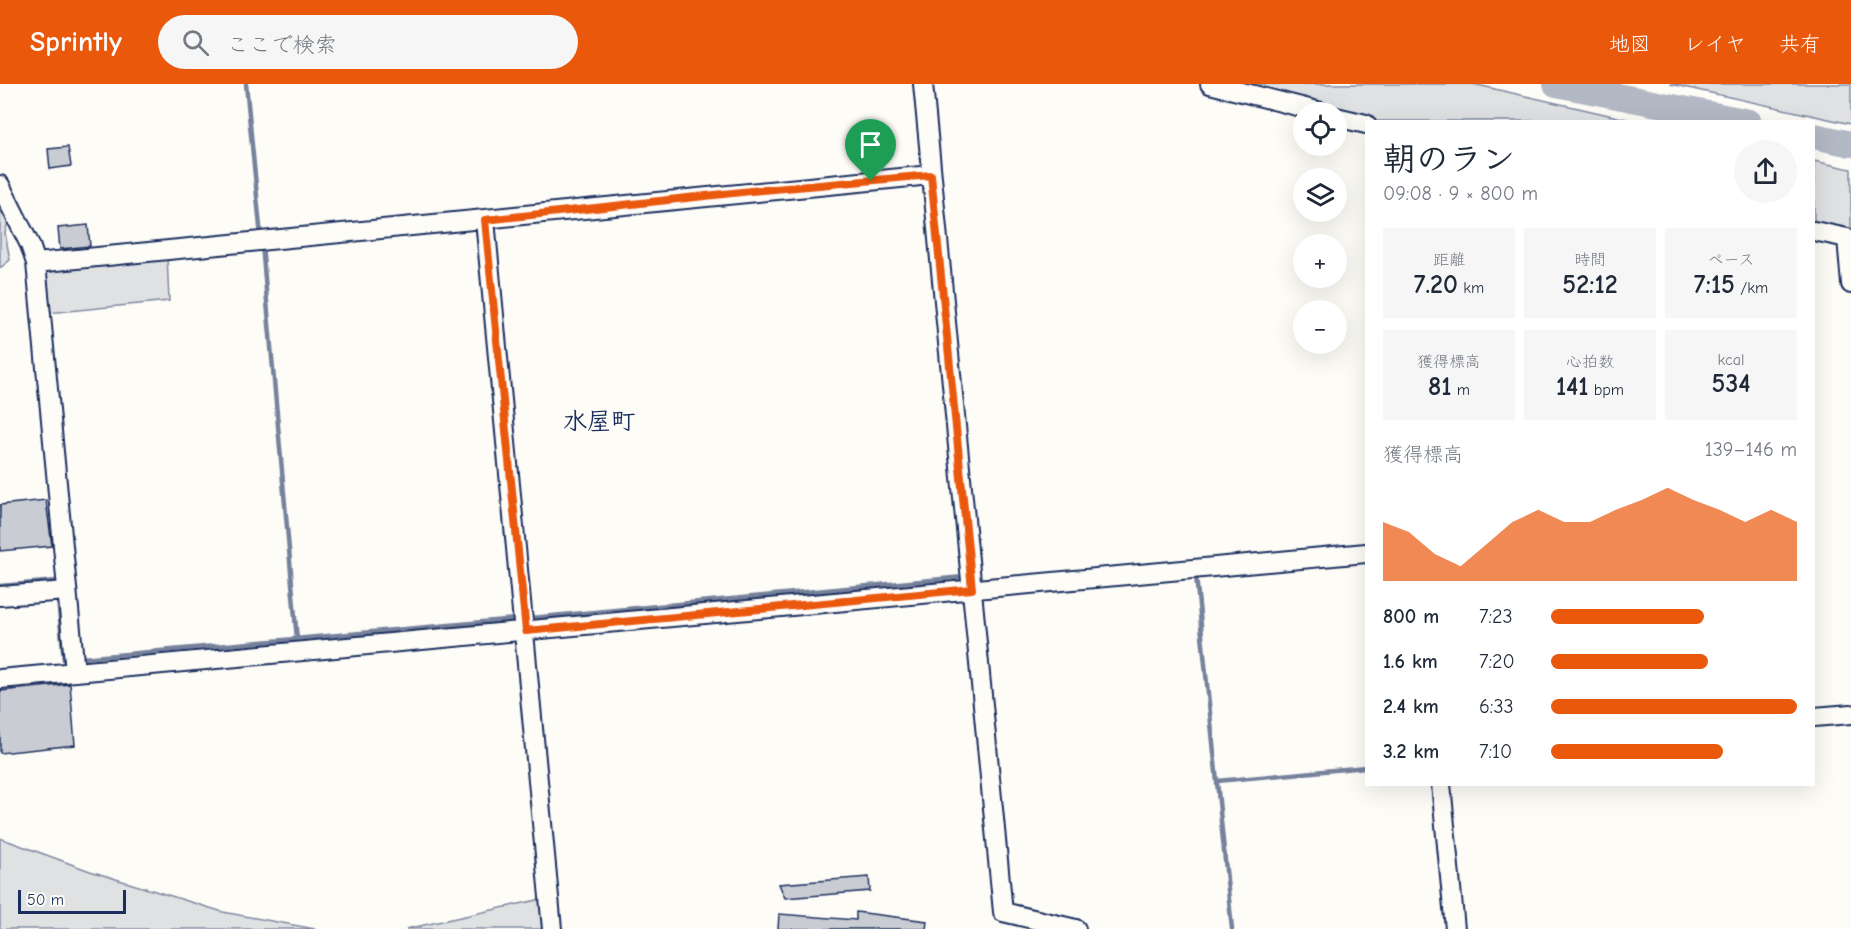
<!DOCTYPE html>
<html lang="ja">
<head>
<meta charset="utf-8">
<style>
	:root { --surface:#fff; --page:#f6f6f7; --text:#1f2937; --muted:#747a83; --accent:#ea580c }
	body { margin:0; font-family:"Comic Neue","Klee One",sans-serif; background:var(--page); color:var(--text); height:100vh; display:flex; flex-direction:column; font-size:22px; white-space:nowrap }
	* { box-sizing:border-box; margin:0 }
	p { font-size:20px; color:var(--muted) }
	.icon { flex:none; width:33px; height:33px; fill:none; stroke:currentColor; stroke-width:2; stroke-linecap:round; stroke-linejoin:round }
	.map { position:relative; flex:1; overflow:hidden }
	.side { position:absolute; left:1365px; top:36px; width:450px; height:666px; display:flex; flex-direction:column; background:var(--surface); border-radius:0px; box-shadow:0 6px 24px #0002 }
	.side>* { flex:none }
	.fabs { position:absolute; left:1293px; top:18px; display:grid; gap:12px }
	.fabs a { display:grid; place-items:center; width:54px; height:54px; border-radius:50%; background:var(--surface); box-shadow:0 6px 24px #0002; font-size:30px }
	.scale { position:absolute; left:18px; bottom:15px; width:108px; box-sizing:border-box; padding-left:6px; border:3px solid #1b2f5e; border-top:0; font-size:16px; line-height:21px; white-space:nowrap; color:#1b2f5e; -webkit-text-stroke:4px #fdfcf7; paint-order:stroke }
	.pin { position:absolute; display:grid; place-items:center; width:51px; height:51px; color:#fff; margin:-62px -26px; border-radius:50% 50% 50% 0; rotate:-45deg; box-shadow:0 0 6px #0007 }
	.pin .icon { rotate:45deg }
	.round { display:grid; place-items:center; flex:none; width:63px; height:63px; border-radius:32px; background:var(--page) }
	.overview { display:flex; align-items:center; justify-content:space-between; height:102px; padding:0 18px }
	h1 { font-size:33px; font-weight:700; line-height:45px }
	.metrics { display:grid; grid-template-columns:repeat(3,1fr); gap:9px; height:102px; padding:6px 18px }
	.metrics div { display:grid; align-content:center; border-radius:0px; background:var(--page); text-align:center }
	.metrics b { font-size:26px; font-weight:700 }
	.metrics small { font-size:16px; font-weight:400 }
	.metrics p { font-size:16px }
	.chart { height:168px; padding:12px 18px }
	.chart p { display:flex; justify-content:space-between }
	.chart svg { width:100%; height:108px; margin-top:6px; fill:var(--accent); opacity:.7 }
	ul { padding:0 18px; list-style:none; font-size:20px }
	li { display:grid; grid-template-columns:96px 72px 1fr; align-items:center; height:45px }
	li i { height:15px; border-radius:8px; background:var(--accent) }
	header { display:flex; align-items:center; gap:36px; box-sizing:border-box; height:84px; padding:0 30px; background:var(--accent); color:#fff }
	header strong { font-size:28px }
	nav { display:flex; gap:33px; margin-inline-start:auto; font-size:21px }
	.search { width:420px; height:54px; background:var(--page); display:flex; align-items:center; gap:15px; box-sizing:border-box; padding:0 21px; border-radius:33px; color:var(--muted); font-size:22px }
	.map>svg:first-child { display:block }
</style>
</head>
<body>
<header>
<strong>Sprintly</strong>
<div class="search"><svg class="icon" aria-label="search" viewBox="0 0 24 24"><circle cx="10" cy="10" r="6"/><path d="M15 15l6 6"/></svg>ここで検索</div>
<nav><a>地図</a><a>レイヤ</a><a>共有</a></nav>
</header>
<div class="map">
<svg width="1851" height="845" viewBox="0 0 1851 845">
	<rect width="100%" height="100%" fill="#fdfcf7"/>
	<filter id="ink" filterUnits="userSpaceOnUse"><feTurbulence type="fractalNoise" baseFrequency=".0167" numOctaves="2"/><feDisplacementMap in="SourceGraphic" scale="12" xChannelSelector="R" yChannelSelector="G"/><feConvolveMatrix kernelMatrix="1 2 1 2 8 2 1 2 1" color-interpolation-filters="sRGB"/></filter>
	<g filter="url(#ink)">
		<path fill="#e0e1e3" stroke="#7e88a0" stroke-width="1.5" d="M1230 0H1473L1635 37H1372Z
			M1670 0H1851V40Z
			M1814 77 1851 85V148L1814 140Z
			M0 117 9 134 5 149 10 176 0 184Z
			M167 171 169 217 48 229 44 184Z
			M0 754 90 787 223 828 315 845H0Z
			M542 815 543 845H406Z"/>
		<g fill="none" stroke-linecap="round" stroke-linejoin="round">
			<path stroke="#76819c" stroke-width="4.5" d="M246 0 261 153
				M262 161 297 556
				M1196 492 1232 845
				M0 502 56 497
				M58 515 64 576
				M531 534 963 493
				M82 574 516 535
				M1217 697 1366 683"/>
			<path stroke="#b3b8c5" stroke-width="26" d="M1556 0 1749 38
				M1814 52 1851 60"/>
		</g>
		<path fill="#c9ccd3" stroke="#1b2f5e" stroke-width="1.5" d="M68 63 71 82 50 85 48 65Z
			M88 141 90 162 60 165 58 144Z
			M46 416 52 462 0 467V421Z
			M70 600 75 661 0 669V607Z
			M869 793 870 807 785 814 779 800Z
			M856 828 927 837 926 845H778L779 830 856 836Z"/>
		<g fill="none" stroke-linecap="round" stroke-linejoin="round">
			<g stroke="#1b2f5e" stroke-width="22">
				<path id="minor" d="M923 0 1003 828 1076 845
					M1210 0 1321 28
					M1336 33 1366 40
					M0 101 30 161 36 179 75 588
					M485 136 552 845
					M1814 147 1847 154 1851 200
					M36 179 931 91
					M0 512 67 507
					M0 595 1366 469
					M1814 633 1851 630
					M1441 700 1455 845"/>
			</g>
			<use href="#minor" stroke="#fdfcf7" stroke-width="18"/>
		</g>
	</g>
	<g fill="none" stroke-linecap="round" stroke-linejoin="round" filter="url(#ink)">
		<g stroke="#fff" stroke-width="12">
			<path id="route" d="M931 91 972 505 526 547 485 136 751 107Z"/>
		</g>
		<use href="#route" stroke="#ea580c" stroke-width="8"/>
	</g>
	<g text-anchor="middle" stroke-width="4.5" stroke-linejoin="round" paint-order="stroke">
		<g font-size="24" font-weight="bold" fill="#1b2f5e" stroke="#fdfcf7">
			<text x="599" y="345">水屋町</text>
		</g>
	</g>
</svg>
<div class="fabs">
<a><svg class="icon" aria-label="locate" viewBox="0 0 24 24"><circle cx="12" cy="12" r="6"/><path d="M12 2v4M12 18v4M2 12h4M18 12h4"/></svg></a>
<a><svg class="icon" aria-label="layers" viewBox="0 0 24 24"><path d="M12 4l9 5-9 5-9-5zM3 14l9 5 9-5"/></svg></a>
<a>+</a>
<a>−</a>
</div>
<div class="scale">50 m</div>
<div class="pin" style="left:871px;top:97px;background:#1e9e55"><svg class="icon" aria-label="arrive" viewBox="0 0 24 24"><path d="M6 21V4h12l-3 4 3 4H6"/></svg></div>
<section class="side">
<div class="overview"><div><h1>朝のラン</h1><p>09:08 · 9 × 800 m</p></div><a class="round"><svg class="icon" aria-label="share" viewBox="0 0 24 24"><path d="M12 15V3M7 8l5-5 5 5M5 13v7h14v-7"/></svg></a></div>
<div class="metrics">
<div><p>距離</p><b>7.20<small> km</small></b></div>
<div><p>時間</p><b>52:12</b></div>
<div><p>ペース</p><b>7:15<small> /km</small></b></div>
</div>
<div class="metrics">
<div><p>獲得標高</p><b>81<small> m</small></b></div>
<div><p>心拍数</p><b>141<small> bpm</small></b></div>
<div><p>kcal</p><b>534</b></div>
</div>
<div class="chart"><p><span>獲得標高</span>139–146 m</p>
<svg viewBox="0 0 160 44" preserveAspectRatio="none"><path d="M0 44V20L10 24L20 33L30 38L40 29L50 20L60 15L70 20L80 20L90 15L100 11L110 6L120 11L130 15L140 20L150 15L160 20V44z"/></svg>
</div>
<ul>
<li><b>800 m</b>7:23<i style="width:62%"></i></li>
<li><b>1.6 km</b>7:20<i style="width:64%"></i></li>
<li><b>2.4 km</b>6:33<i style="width:100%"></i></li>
<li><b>3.2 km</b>7:10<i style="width:70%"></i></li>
</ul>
</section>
</div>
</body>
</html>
